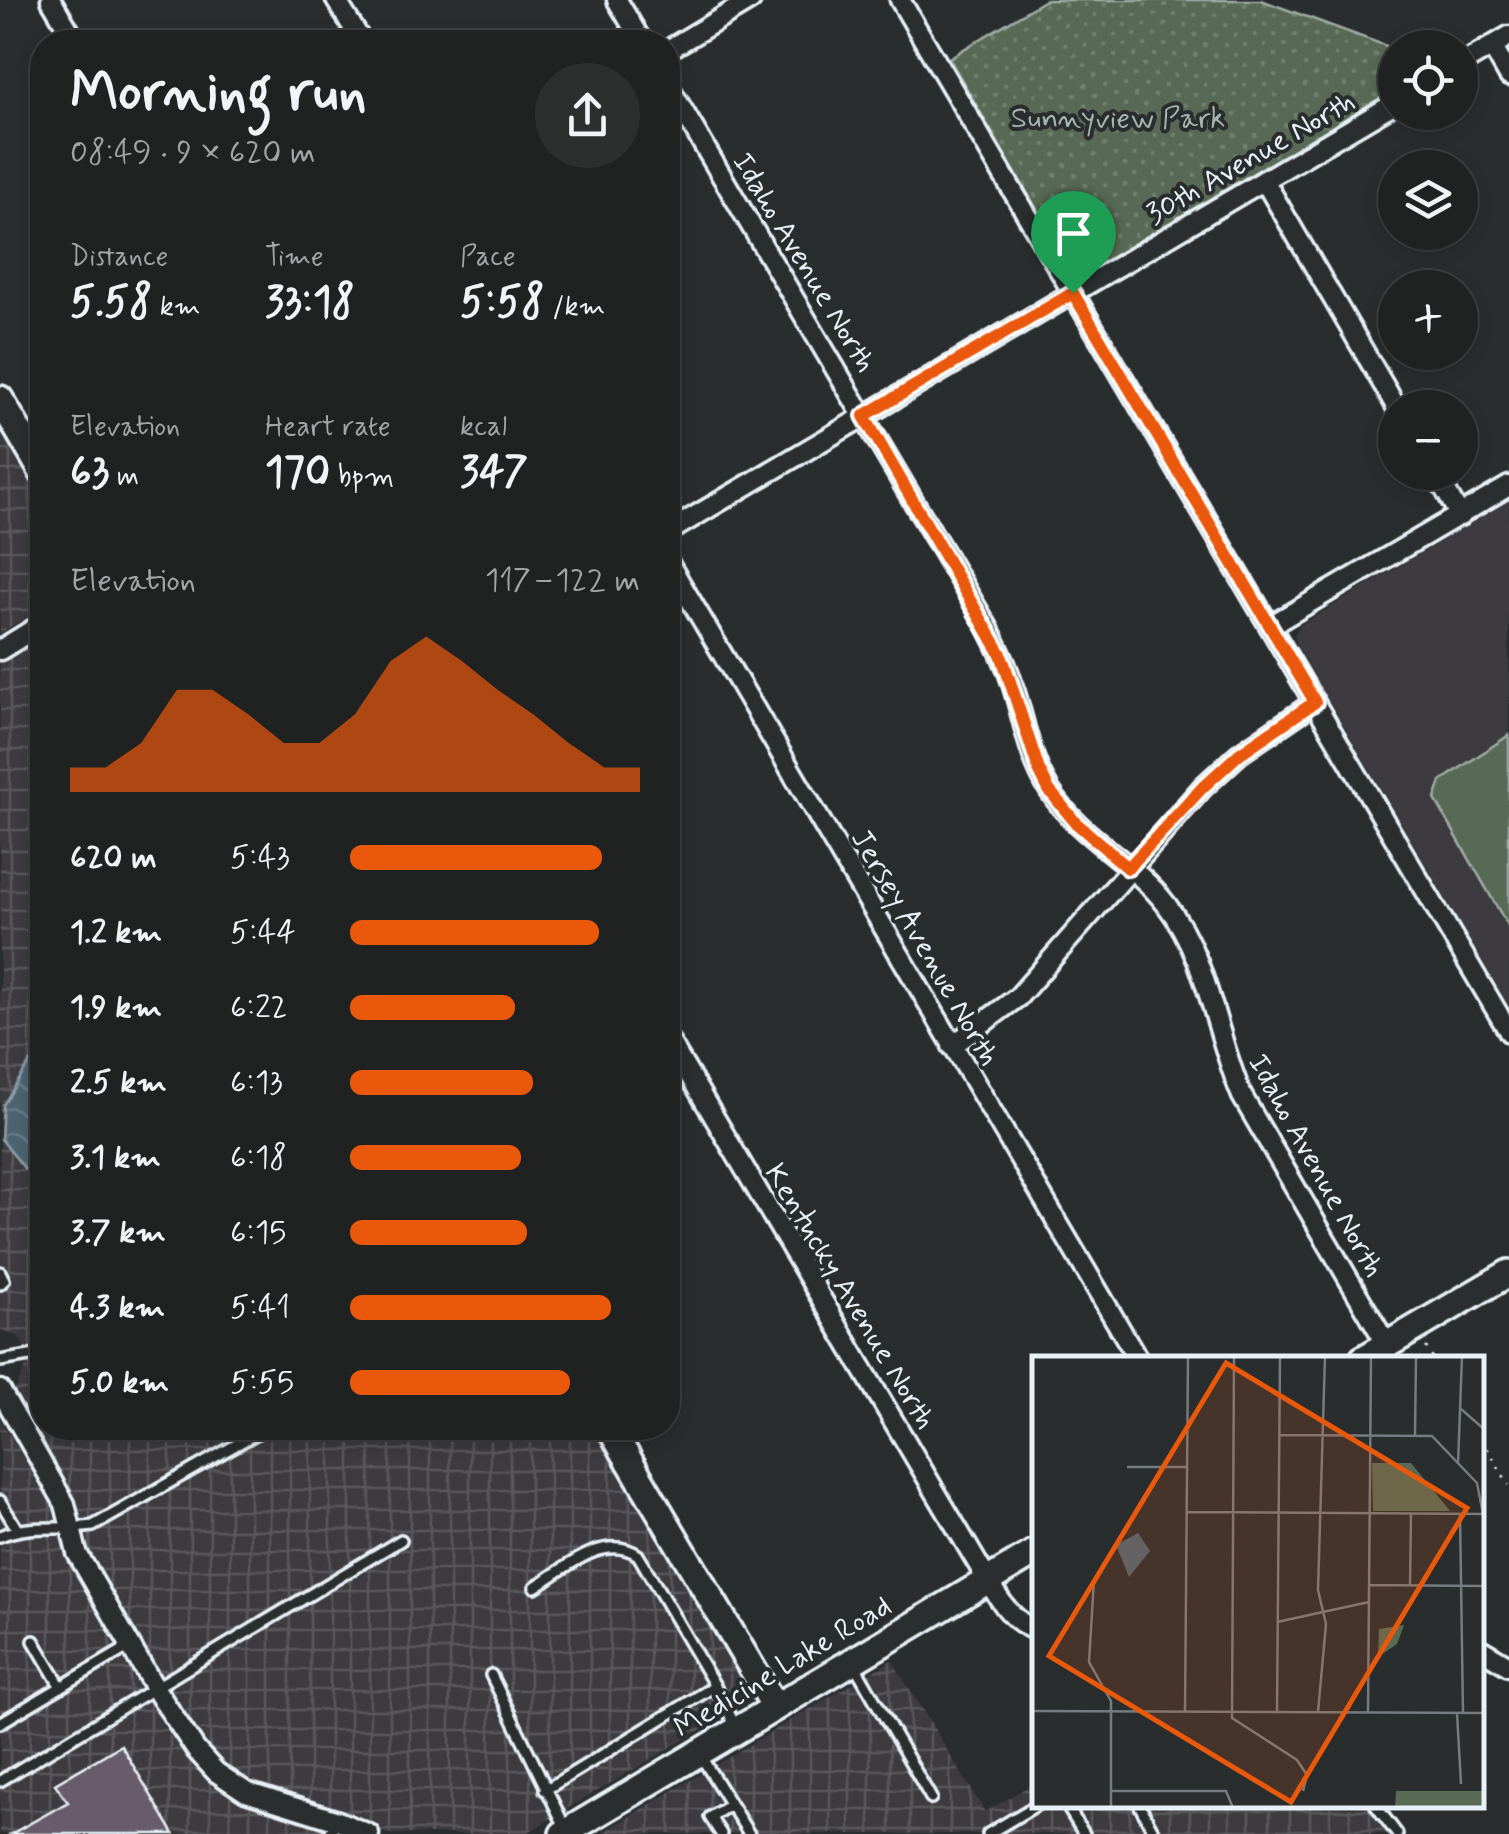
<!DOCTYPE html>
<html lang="en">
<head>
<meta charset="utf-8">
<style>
	:root { --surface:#202222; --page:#2d2f2f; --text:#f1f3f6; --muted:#a2a4a5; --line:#3d3f40; --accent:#ea580c }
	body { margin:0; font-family:Mynerve,sans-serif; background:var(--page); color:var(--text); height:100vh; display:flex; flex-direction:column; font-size:38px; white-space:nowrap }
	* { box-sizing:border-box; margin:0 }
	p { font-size:32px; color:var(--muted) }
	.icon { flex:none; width:55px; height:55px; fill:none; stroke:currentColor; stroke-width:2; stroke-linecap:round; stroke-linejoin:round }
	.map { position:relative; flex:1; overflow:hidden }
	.panel { position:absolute; left:30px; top:30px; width:650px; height:1410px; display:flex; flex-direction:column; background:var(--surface); border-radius:40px; box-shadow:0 5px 15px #0003,0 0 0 2px var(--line) }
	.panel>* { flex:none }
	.controls { position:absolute; left:1378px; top:30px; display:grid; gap:20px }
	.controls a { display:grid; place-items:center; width:100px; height:100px; border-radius:50%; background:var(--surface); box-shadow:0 5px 15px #0003,0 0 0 2px var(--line); font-size:50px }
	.pin { position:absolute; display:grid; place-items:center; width:85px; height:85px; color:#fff; margin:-102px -42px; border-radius:50% 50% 50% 0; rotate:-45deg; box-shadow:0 0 10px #0007 }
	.pin .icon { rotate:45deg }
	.round { display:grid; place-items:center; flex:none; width:105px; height:105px; border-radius:52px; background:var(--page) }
	.summary { display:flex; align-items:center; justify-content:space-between; height:170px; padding:0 40px }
	h1 { font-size:55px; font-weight:800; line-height:75px }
	.figures { display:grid; grid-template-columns:repeat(3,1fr); gap:15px; height:170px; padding:10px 40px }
	.figures div { display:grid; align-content:center }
	.figures b { font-size:42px; font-weight:800 }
	.figures small { font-size:28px; font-weight:400 }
	.figures p { font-size:28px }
	.chart { height:280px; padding:20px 40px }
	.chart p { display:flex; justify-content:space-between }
	.chart svg { width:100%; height:180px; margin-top:10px; fill:var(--accent); opacity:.7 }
	ul { padding:0 40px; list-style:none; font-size:32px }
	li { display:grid; grid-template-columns:160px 120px 1fr; align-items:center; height:75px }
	li i { height:25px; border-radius:12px; background:var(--accent) }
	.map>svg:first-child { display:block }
</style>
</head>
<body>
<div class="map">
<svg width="1509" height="1834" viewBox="0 0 1509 1834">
	<defs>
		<pattern id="industrial-grid" width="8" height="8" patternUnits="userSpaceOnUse" patternTransform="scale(2.5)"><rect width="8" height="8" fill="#3d3b40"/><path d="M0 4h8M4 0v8" fill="none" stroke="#59585c"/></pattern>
		<pattern id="park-dots" width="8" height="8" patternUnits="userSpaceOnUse" patternTransform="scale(2.5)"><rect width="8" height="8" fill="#586b55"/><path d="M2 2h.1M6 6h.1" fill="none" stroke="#70816e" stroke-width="1.8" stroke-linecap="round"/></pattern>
		<pattern id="water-waves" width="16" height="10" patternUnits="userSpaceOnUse" patternTransform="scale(2.5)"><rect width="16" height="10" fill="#4d6472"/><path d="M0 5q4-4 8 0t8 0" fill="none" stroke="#677b87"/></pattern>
	</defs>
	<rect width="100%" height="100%" fill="#2a2d2e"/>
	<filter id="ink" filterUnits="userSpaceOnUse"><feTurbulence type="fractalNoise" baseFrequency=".01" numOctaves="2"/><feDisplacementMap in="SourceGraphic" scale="20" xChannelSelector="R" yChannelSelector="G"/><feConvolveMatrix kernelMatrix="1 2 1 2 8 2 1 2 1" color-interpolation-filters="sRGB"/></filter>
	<g filter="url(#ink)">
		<path fill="#3d3b40" d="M1509 501V1006L1296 644 1295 635 1299 626Z"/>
		<path fill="url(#industrial-grid)" d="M0 428 42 500V608L0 633Z
			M42 636V1428H593L741 1679V1697L734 1710 525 1834H385L358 1815 269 1789 233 1772 205 1743 186 1718 85 1548 79 1506 15 1398 16 1388 27 1364 26 1350 19 1337 0 1329V662Z
			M0 1419 53 1506 68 1560 166 1730 192 1763 239 1801 338 1834H0Z
			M892 1660 985 1812 1034 1783V1806L1384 1807 1401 1834H600Z"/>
		<path fill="#586b55" stroke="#a0aea6" stroke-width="2.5" d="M1509 735V928L1435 799 1441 781Z"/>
		<path fill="url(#park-dots)" stroke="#a0aea6" stroke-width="2.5" d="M1045 0H1261L1395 49V89L1086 273 1076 271 1068 264 949 58Z"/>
		<path fill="url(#water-waves)" stroke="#8b9ca8" stroke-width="2.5" d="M42 1050V1191L1 1139 3 1105 29 1064Z"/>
		<path fill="#695c6a" stroke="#e8f1f8" stroke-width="2.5" d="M121 1745 174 1834H11L68 1802 55 1784Z"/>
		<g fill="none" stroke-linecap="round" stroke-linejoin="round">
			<g stroke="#e8f1f8" stroke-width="16">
				<path id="lane" d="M0 1272 4 1280 0 1284
					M0 1361 42 1354
					M421 1428 434 1432 451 1428
					M0 1501 17 1529
					M0 1536C30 1523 61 1531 93 1526L266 1428
					M535 1587C564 1569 604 1532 638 1555L715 1686
					M34 1641 61 1687
					M854 1664 931 1798
					M491 1675 566 1829
					M0 1723 130 1646
					M700 1755 749 1834
					M0 1781 401 1540
					M545 1790 715 1686 737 1729
					M1067 1806 1084 1834
					M1140 1806 1155 1834
					M1376 1806 1397 1834
					M329 1834 338 1821
					M721 1834 710 1817 730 1805
					M988 1834 1035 1806"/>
			</g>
			<g stroke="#e8f1f8" stroke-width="25">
				<path id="street" d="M51 0 76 42
					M336 0 362 42
					M617 0 642 42
					M900 0 1509 1032
					M1492 46 1509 76
					M668 50 751 0
					M1460 65 1509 36
					M668 85 987 626C997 645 1006 663 1012 683 1024 719 1029 759 1050 791 1080 838 1133 861 1166 904 1208 958 1215 1033 1242 1096L1387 1345
					M1264 180 1397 408
					M1435 472 1460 516
					M668 532 1395 103
					M668 562 1138 1359
					M1270 626 1509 486
					M0 650 42 624
					M668 1039 988 1581C1001 1602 1011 1619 1034 1630
					M952 1046 1018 997 1203 787 1239 754 1315 702
					M0 1390 65 1504 77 1553 156 1690 196 1750 216 1772 246 1792 338 1821 369 1834
					M1482 1650 1509 1666"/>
			</g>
			<g stroke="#e8f1f8" stroke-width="32">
				<path id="secondary" d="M0 399 42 471
					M1363 1359 1509 1273
					M610 1428 775 1707
					M563 1834 1034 1553"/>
			</g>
			<path stroke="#e8f1f8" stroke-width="2.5" stroke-dasharray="2.5 8" stroke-linecap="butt" d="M1426 1347 1433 1359
				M1482 1439 1509 1485"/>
			<use href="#lane" stroke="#2a2d2e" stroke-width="9"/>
			<use href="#street" stroke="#2a2d2e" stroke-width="18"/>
			<use href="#secondary" stroke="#2a2d2e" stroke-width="25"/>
		</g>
	</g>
	<g fill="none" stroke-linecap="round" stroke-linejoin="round" filter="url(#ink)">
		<g stroke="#fff" stroke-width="20">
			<path id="route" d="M1073 293 1315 702 1239 754 1203 787 1128 868 1076 823 1049 790 1039 770 1001 654 864 416Z"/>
		</g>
		<use href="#route" stroke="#ea580c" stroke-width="12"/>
	</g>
	<g text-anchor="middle" stroke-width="8" stroke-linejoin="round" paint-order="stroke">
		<g font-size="30" fill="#a7b5af" stroke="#2a2d2e">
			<text x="1118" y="127">Sunnyview Park</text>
		</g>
		<g font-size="30" fill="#e8f1f8" stroke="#2a2d2e">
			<text transform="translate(1250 157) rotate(-30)" y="10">30th Avenue North</text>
			<text transform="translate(805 262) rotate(59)" y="10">Idaho Avenue North</text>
			<text transform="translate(926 947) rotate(60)" y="10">Jersey Avenue North</text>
			<text transform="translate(1317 1165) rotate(61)" y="10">Idaho Avenue North</text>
			<text transform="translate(851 1296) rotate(59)" y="10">Kentucky Avenue North</text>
			<text transform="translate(782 1666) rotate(-31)" y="10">Medicine Lake Road</text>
		</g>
	</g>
	<g transform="translate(1032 1356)">
		<rect width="452" height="452" fill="#2a2d2e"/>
		<path d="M372 269 365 288 346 301 347 273Z" fill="#586b55"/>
		<path d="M340 107H379L418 155H341ZM364 435H452V452H363Z" fill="#586b55"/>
		<path d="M106 177 118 195 97 221 84 189Z" fill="#4d6472"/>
		<path fill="none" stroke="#767b7f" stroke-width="2.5" d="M202 0 200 362 265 404 275 419 271 435M429 53 453 74M247 79 400 80 445 127 451 158M383 79 384 0M426 108 430 0M95 111H155M155 156 453 158M428 158 431 357M62 224 57 306 79 345V452M337 229 453 230M378 230 379 157M245 266 337 246M0 355 453 357M153 355 156 0M245 355 248 0M286 356 294 268 286 234 293 0M336 356 339 0M425 357 429 428M79 435H194L201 452"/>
		<path fill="#e8590c" fill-opacity="0.15" stroke="#e8590c" stroke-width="5" d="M194 7 435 152 259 446 17 300Z"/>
		<rect width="452" height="452" fill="none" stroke="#e8f1f8" stroke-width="5"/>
	</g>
</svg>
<div class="controls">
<a><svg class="icon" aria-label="locate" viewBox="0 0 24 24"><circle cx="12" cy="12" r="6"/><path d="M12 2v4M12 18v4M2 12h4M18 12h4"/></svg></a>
<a><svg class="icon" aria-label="layers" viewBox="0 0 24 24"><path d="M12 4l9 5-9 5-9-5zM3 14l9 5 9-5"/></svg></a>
<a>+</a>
<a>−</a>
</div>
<div class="pin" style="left:1073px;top:293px;background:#1e9e55"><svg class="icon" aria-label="arrive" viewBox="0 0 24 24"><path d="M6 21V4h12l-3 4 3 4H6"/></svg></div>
<section class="panel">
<div class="summary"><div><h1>Morning run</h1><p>08:49 · 9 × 620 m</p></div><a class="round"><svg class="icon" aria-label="share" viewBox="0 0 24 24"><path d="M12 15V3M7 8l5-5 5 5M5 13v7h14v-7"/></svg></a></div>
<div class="figures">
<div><p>Distance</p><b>5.58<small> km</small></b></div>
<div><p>Time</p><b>33:18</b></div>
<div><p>Pace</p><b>5:58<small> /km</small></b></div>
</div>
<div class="figures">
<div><p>Elevation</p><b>63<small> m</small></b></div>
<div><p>Heart rate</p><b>170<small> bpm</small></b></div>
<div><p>kcal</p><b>347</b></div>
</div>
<div class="chart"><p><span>Elevation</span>117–122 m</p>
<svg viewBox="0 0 160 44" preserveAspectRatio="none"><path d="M0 44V38L10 38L20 32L30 19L40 19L50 25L60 32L70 32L80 25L90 12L100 6L110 12L120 19L130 25L140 32L150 38L160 38V44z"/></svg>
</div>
<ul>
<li><b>620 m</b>5:43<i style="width:87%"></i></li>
<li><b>1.2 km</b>5:44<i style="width:86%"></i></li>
<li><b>1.9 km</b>6:22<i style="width:57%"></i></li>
<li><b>2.5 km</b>6:13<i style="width:63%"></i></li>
<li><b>3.1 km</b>6:18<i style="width:59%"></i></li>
<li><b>3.7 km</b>6:15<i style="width:61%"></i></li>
<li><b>4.3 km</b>5:41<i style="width:90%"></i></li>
<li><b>5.0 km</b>5:55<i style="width:76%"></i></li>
</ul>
</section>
</div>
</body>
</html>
